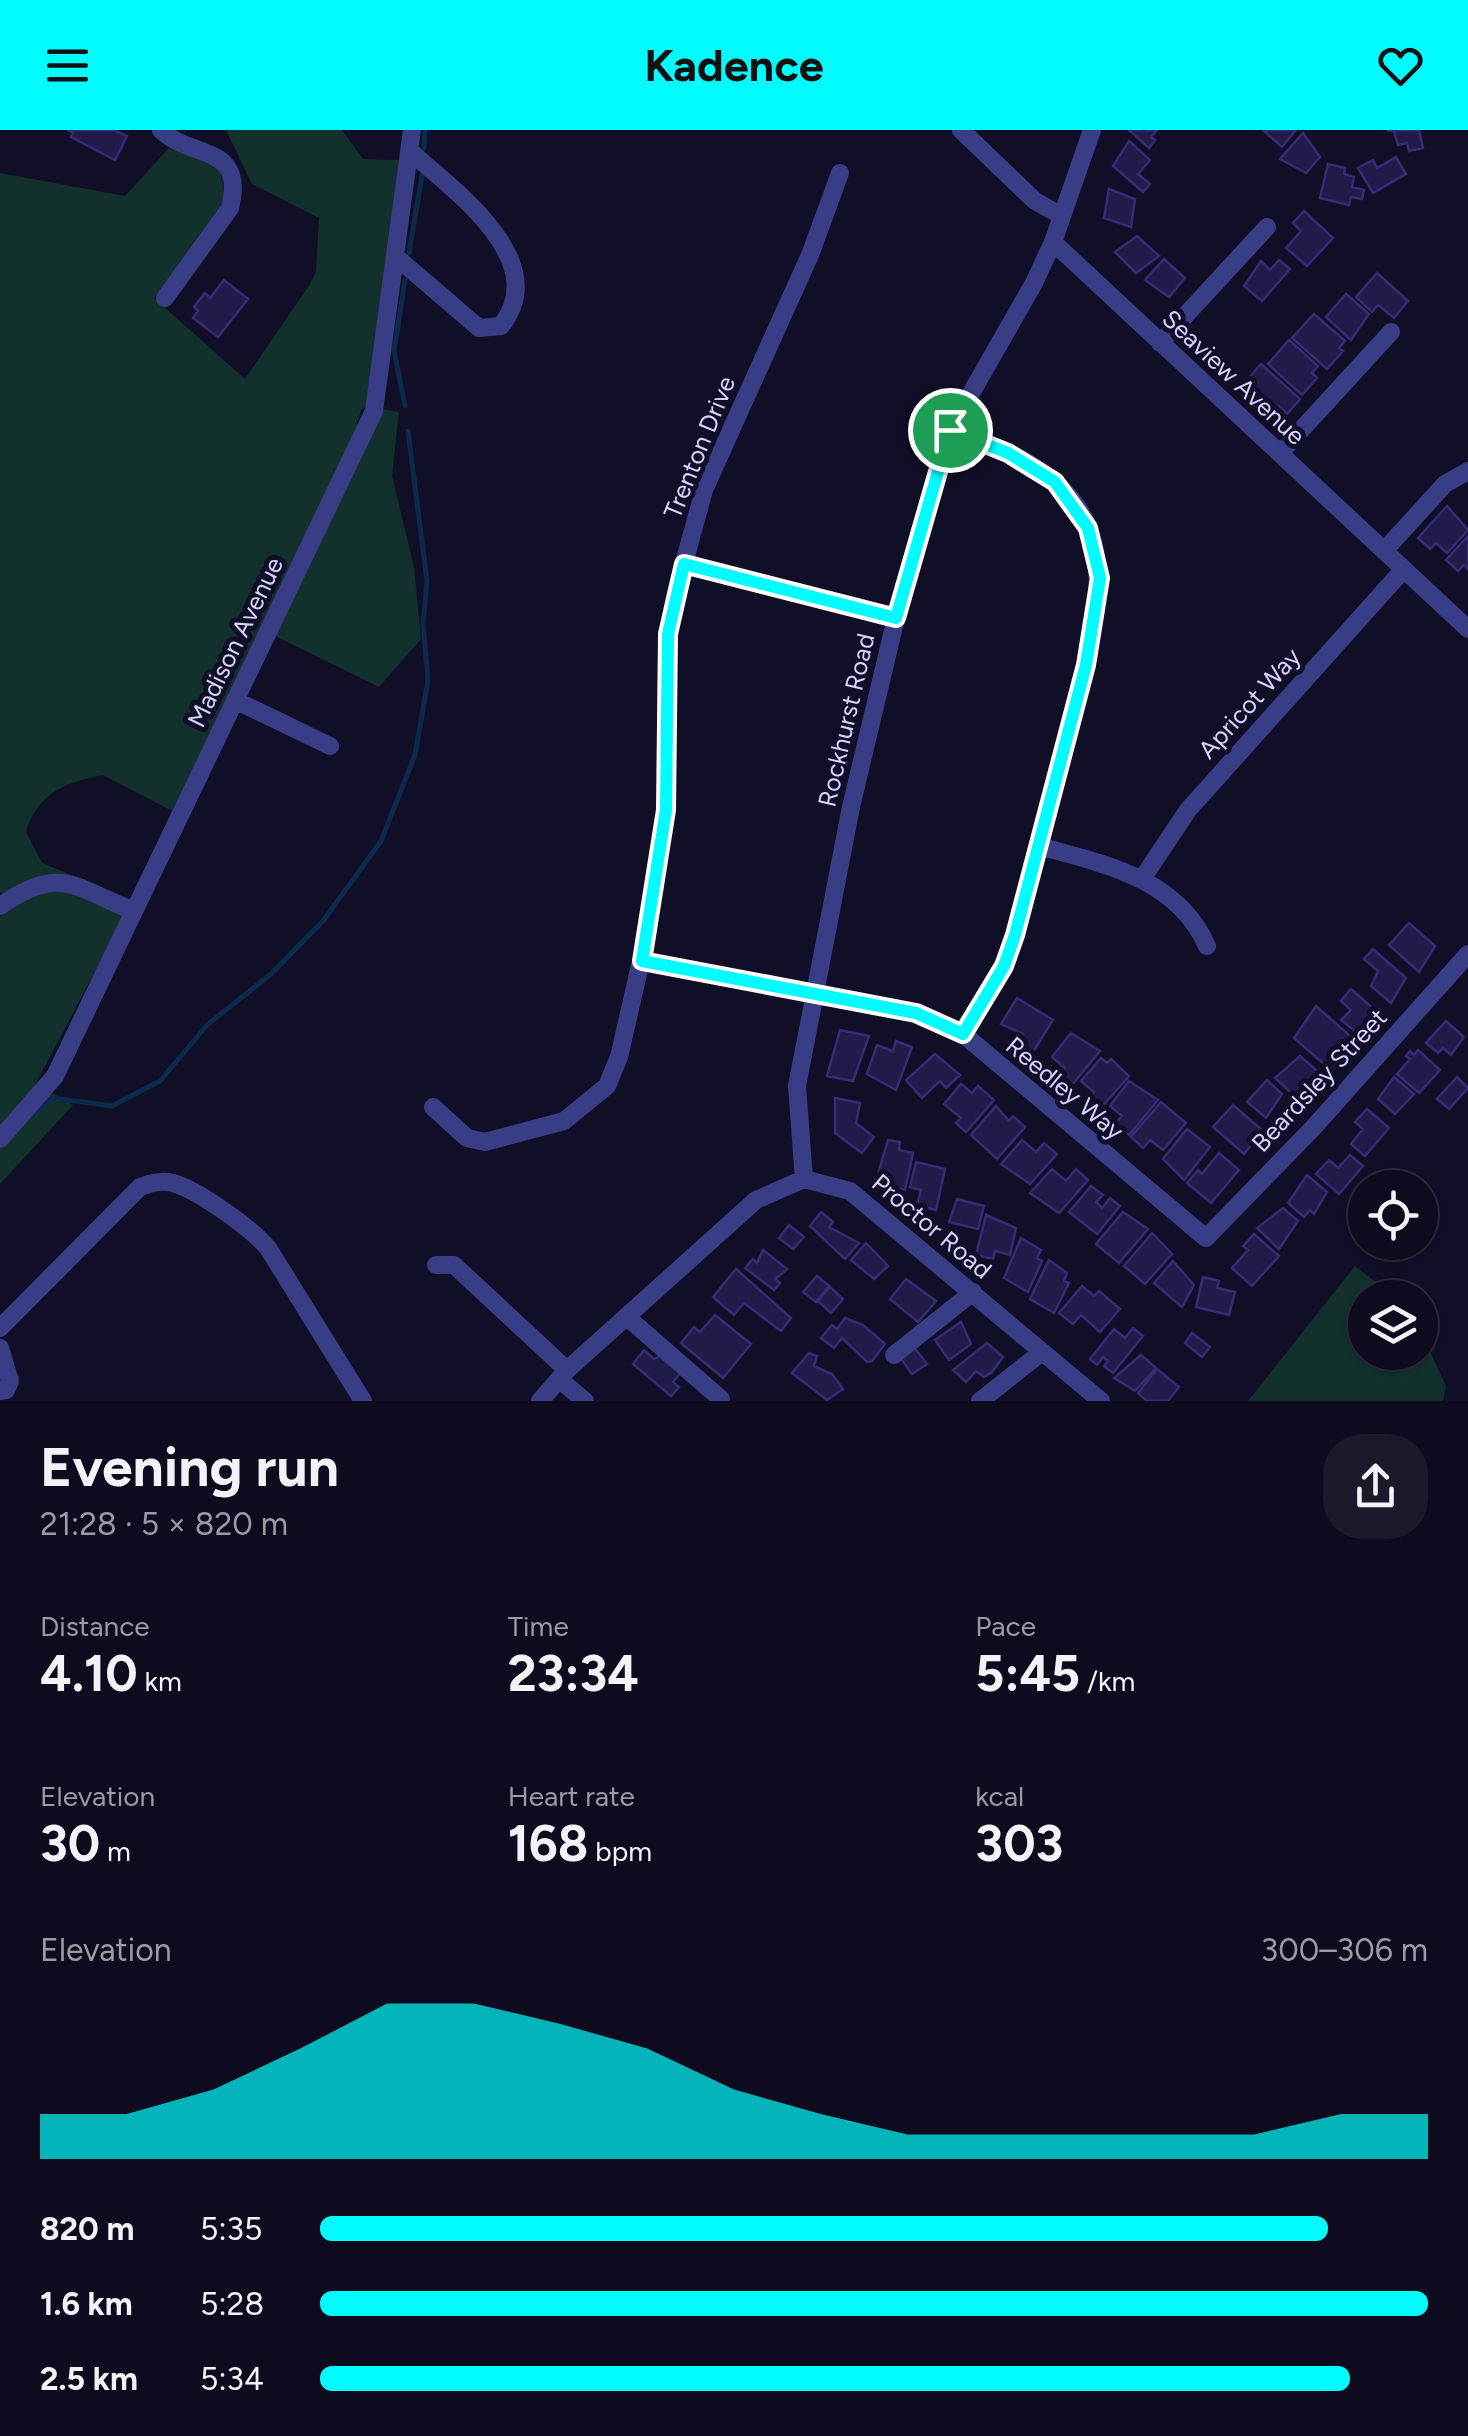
<!DOCTYPE html>
<html lang="en">
<head>
<meta charset="utf-8">
<style>
	:root { --surface:#0d0b1d; --page:#1b192a; --text:#f1f3f6; --muted:#9a9ba4; --line:#2d2b3b; --accent:#00fcff }
	body { margin:0; font-family:Figtree,sans-serif; background:var(--page); color:var(--text); height:100vh; display:flex; flex-direction:column; font-size:38px; white-space:nowrap }
	* { box-sizing:border-box; margin:0 }
	p { font-size:32px; color:var(--muted) }
	.icon { flex:none; width:55px; height:55px; fill:none; stroke:currentColor; stroke-width:2; stroke-linecap:round; stroke-linejoin:round }
	.map { position:relative; height:1271px; overflow:hidden }
	.panel { display:flex; flex-direction:column; background:var(--surface); flex:1 }
	.panel>* { flex:none }
	.controls { position:absolute; left:1348px; top:1040px; display:grid; gap:20px }
	.controls a { display:grid; place-items:center; width:90px; height:90px; border-radius:50%; background:var(--surface); box-shadow:0 2px 8px #0004,0 0 0 2px var(--line); font-size:50px }
	.pin { position:absolute; display:grid; place-items:center; width:85px; height:85px; color:#fff; margin:-42px; border:5px solid #fff; border-radius:50%; box-shadow:0 2px 10px #0007 }
	.round { display:grid; place-items:center; flex:none; width:105px; height:105px; border-radius:40px; background:var(--page) }
	.headline { display:flex; align-items:center; justify-content:space-between; height:170px; padding:0 40px }
	h1 { font-size:55px; font-weight:700; line-height:75px }
	.metrics { display:grid; grid-template-columns:repeat(3,1fr); gap:15px; height:170px; padding:10px 40px }
	.metrics div { display:grid; align-content:center }
	.metrics b { font-size:50px; font-weight:700 }
	.metrics small { font-size:28px; font-weight:400 }
	.metrics p { font-size:28px }
	.chart { height:280px; padding:20px 40px }
	.chart p { display:flex; justify-content:space-between }
	.chart svg { width:100%; height:180px; margin-top:10px; fill:var(--accent); opacity:.7 }
	ul { padding:0 40px; list-style:none; font-size:32px }
	li { display:grid; grid-template-columns:160px 120px 1fr; align-items:center; height:75px }
	li i { height:25px; border-radius:12px; background:var(--accent) }
	header { display:flex; justify-content:space-between; align-items:center; height:130px; padding:0 40px; background:var(--accent); color:#111; font-size:45px; font-weight:700 }
	.map>svg:first-child { display:block }
</style>
</head>
<body>
<header><svg class="icon" aria-label="menu" viewBox="0 0 24 24"><path d="M4 6h16M4 12h16M4 18h16"/></svg>Kadence<svg class="icon" aria-label="heart" viewBox="0 0 24 24"><path d="M12 20l-8-8c-3-5 5-10 8-4 3-6 11-1 8 4z"/></svg></header>
<div class="map">
<svg width="1468" height="1271" viewBox="0 0 1468 1271">
	<rect width="100%" height="100%" fill="#110f27"/>
	<path fill="#12312d" d="M226 0H342L363 29 399 30 368 275 361 280 354 305 172 681 103 645C66 652 37 663 26 702L42 733 133 770 36 953 73 975 0 1054V787L19 774 0 762V43L125 66 169 18 207 29 220 40 225 69 154 168 245 249 310 154 316 142 319 88 252 54Z
		M383 279 399 282 392 346 414 437 421 509 379 557 273 505Z
		M1355 1136 1395 1167 1365 1168V1222H1420V1200L1446 1256 1443 1271H1248Z"/>
	<g fill="none" stroke-linecap="round" stroke-linejoin="round">
		<path stroke="#0d2a4c" stroke-width="5" d="M424 18 425 0
			M409 123 423 40
			M405 150 394 221 405 276
			M29 987 53 968 112 976 160 951 207 895 271 844 323 791 381 711 415 625 428 550 423 494 427 451 408 301"/>
	</g>
	<path fill="#201b48" stroke="#342c74" stroke-width="2.5" d="M67 0H114L127 6 115 30 71 7 73 3Z
		M1129 0H1157L1151 7 1155 10 1149 18Z
		M1263 0H1296L1282 17Z
		M1387 0H1419L1423 18 1409 21 1407 13 1398 15 1394 1Z
		M1303 3 1320 27 1306 43 1280 29Z
		M1129 11 1150 30 1138 44 1150 54 1143 62 1113 36Z
		M1396 27 1406 44 1373 63 1358 38 1373 30 1377 38Z
		M1328 34 1345 38 1344 44 1354 47 1352 57 1364 60 1362 69 1351 67 1349 75 1320 68Z
		M1109 59 1135 69 1131 97 1104 88Z
		M1304 81 1333 108 1307 136 1286 118 1301 101 1293 93Z
		M1137 106 1159 126 1136 143 1115 122Z
		M1164 129 1185 148 1169 167 1145 150Z
		M1279 130 1290 139 1262 171 1244 156 1261 131 1270 140Z
		M1377 143 1408 171 1394 188 1378 175 1372 182 1356 167Z
		M224 150 248 169 218 207 193 188 198 181 194 177 205 163 210 168Z
		M1346 164 1369 184 1351 210 1326 187Z
		M1314 184 1345 211 1339 218 1343 221 1327 239 1292 208Z
		M1289 210 1318 236 1312 243 1317 248 1302 265 1268 234Z
		M1261 234 1300 269 1287 284 1279 276 1271 285 1241 257Z
		M1447 376 1468 400 1447 423 1436 413 1430 419 1418 408Z
		M1468 406V439L1464 435 1458 441 1446 430Z
		M1409 793 1435 816 1419 842 1389 815Z
		M1373 819 1406 848 1391 873 1371 856 1378 841 1364 829Z
		M1351 859 1376 881 1361 906 1341 890 1351 880 1341 871Z
		M1017 868 1053 890 1033 922 1018 913 1023 904 1001 894Z
		M1316 876 1357 912 1332 941 1294 908Z
		M1446 891 1464 907 1451 925 1443 918 1438 923 1426 913Z
		M840 900 869 906 853 951 827 946Z
		M1071 903 1100 921 1071 956 1058 946 1065 938 1052 927Z
		M896 911 912 917 896 960 867 944 877 915 893 921Z
		M1418 920 1440 940 1419 963 1397 944 1410 929 1406 926 1410 921 1414 925Z
		M935 924 960 945 946 958 940 951 922 968 906 950Z
		M1300 926 1317 941 1297 968 1275 948Z
		M1101 928 1107 933 1111 929 1129 946 1099 980 1087 970 1094 962 1081 951Z
		M1394 947 1414 964 1395 984 1378 969Z
		M1457 947 1468 958 1449 979 1437 969Z
		M1267 950 1282 964 1266 988 1247 972Z
		M1129 951 1158 970 1129 1005 1115 994 1122 986 1110 976Z
		M961 954 972 963 978 956 994 970 966 1002 956 993 961 988 944 974Z
		M835 968 860 973 856 993 874 1007 862 1023 835 1003Z
		M1161 972 1186 993 1163 1020 1150 1010 1143 1018 1131 1007Z
		M1233 975 1263 1001 1244 1024 1213 997Z
		M996 976 1009 991 1013 986 1025 997 997 1029 971 1005Z
		M1367 979 1389 998 1365 1026 1351 1014 1363 999 1355 992Z
		M1187 999 1210 1017 1184 1050 1163 1029Z
		M888 1010 900 1012 899 1020 913 1023 905 1060 889 1057 890 1050 877 1047Z
		M1022 1010 1036 1022 1044 1013 1057 1024 1030 1054 1001 1034Z
		M1219 1023 1239 1040 1211 1073 1187 1053 1198 1040 1202 1044Z
		M1350 1025 1363 1036 1339 1064 1316 1044 1329 1030 1338 1038Z
		M916 1032 945 1039 936 1080 917 1075 921 1060 910 1057Z
		M1052 1039 1066 1051 1076 1039 1088 1050 1059 1083 1030 1063Z
		M1307 1045 1327 1062 1314 1084 1310 1080 1304 1087 1288 1073Z
		M1091 1056 1103 1065 1096 1072 1102 1078 1110 1068 1120 1076 1097 1104 1069 1082Z
		M957 1069 984 1076 978 1099 949 1092Z
		M1283 1078 1298 1091 1279 1119 1257 1098Z
		M821 1082 833 1092 829 1097 859 1113 845 1129 810 1096Z
		M1123 1082 1148 1099 1119 1133 1096 1114Z
		M986 1085 1016 1098 1010 1125 995 1121 993 1129 976 1125Z
		M789 1095 804 1107 793 1119 779 1108Z
		M1152 1103 1172 1124 1145 1154 1124 1136Z
		M1254 1104 1279 1126 1252 1156 1232 1138 1248 1120 1243 1116Z
		M1021 1108 1041 1120 1037 1128 1042 1131 1028 1162 1004 1148Z
		M866 1113 888 1136 874 1149 851 1130Z
		M763 1120 787 1139 775 1149 780 1153 774 1160 745 1138 753 1129 757 1133Z
		M1049 1130 1067 1143 1064 1151 1069 1153 1054 1183 1030 1169Z
		M1173 1131 1194 1155 1182 1177 1154 1153Z
		M736 1139 791 1188 781 1201 744 1173 734 1185 713 1167Z
		M817 1146 829 1156 816 1172 803 1162Z
		M1203 1147 1219 1151 1217 1158 1235 1162 1229 1185 1196 1177Z
		M906 1149 936 1171 918 1192 890 1169Z
		M1082 1156 1094 1166 1099 1161 1120 1179 1100 1202 1081 1185 1073 1194 1059 1183Z
		M830 1157 843 1169 831 1183 818 1171Z
		M715 1185 751 1214 723 1248 681 1213 694 1197 700 1202Z
		M845 1188 863 1195 885 1214 872 1231 867 1232 842 1208 834 1218 821 1208 832 1195 837 1199Z
		M961 1192 971 1214 949 1230 935 1210Z
		M1133 1198 1143 1206 1113 1243 1104 1236 1108 1231 1103 1227 1097 1235 1090 1229 1114 1199 1125 1208Z
		M1192 1203 1210 1217 1202 1227 1185 1213Z
		M987 1213 1003 1227 992 1242 984 1247 976 1241 966 1252 953 1240Z
		M914 1217 927 1234 912 1244 900 1227Z
		M644 1220 654 1229 664 1224 683 1240 673 1252 679 1257 671 1266 633 1234Z
		M809 1223 817 1226 814 1236 832 1244 843 1259 827 1270 792 1243Z
		M1141 1225 1156 1238 1135 1261 1114 1248Z
		M1157 1239 1179 1257 1168 1271H1147L1138 1263Z"/>
	<g fill="none" stroke-linecap="round" stroke-linejoin="round">
		<path stroke="#393d86" stroke-width="18" d="M161 0C192 30 246 13 230 78L165 168
			M961 0 1035 71 1062 86
			M1092 0 1053 112 1468 499
			M395 126 479 198 501 196C553 130 453 60 410 21
			M1160 213 1267 97
			M950 300C1132 357 1110 444 1070 598 1052 667 1034 736 1015 805L1004 836 963 904
			M1280 323 1391 202
			M1384 421 1445 354 1468 341
			M684 434 896 488
			M235 570 330 616
			M1039 716C1104 734 1177 748 1207 816
			M1142 749 1188 680 1404 439
			M0 776C61 734 73 757 134 781
			M641 831 915 883 963 904 1206 1108 1313 998 1468 824
			M433 977 467 1008 485 1012 564 991 607 956 619 927 641 831 666 680 668 504 675 466 704 360 810 125 840 43
			M0 1009 55 946 374 281 412 0
			M804 1049 797 956 851 677 896 488 950 300 1034 153 1053 112
			M436 1135H454L567 1240
			M628 1188 721 1269
			M0 1198 140 1057C151 1053 161 1050 173 1053 198 1060 251 1098 268 1118L363 1271
			M0 1218 10 1251 6 1260 0 1261
			M894 1225 973 1162
			M559 1249 585 1271
			M540 1271 567 1240 756 1070 804 1049 850 1061 1101 1271
			M980 1271 1042 1222"/>
	</g>
	<g fill="none" stroke-linecap="round" stroke-linejoin="round">
		<g stroke="#fff" stroke-width="20">
			<path id="route" d="M950 300 1008 323 1055 352 1088 398 1100 448 1086 535 1015 805 1004 836 963 904 916 883 642 831 666 680 668 504 684 434 896 488Z"/>
		</g>
		<use href="#route" stroke="#00fcff" stroke-width="12"/>
	</g>
	<g text-anchor="middle" stroke-width="10" stroke-linejoin="round" paint-order="stroke">
		<g font-size="25" fill="#d6d4ff" stroke="#110f27">
			<text transform="translate(1234 247) rotate(43)" y="9">Seaview Avenue</text>
			<text transform="translate(699 317) rotate(-68)" y="9">Trenton Drive</text>
			<text transform="translate(235 512) rotate(-64)" y="9">Madison Avenue</text>
			<text transform="translate(1249 573) rotate(-48)" y="9">Apricot Way</text>
			<text transform="translate(846 590) rotate(-77)" y="9">Rockhurst Road</text>
			<text transform="translate(1319 950) rotate(-47)" y="9">Beardsley Street</text>
			<text transform="translate(1065 958) rotate(40)" y="9">Reedley Way</text>
			<text transform="translate(932 1096) rotate(40)" y="9">Proctor Road</text>
		</g>
	</g>
</svg>
<div class="controls">
<a><svg class="icon" aria-label="locate" viewBox="0 0 24 24"><circle cx="12" cy="12" r="6"/><path d="M12 2v4M12 18v4M2 12h4M18 12h4"/></svg></a>
<a><svg class="icon" aria-label="layers" viewBox="0 0 24 24"><path d="M12 4l9 5-9 5-9-5zM3 14l9 5 9-5"/></svg></a>
</div>
<div class="pin" style="left:950px;top:300px;background:#1e9e55"><svg class="icon" aria-label="arrive" viewBox="0 0 24 24"><path d="M6 21V4h12l-3 4 3 4H6"/></svg></div>
</div>
<section class="panel">
<div class="headline"><div><h1>Evening run</h1><p>21:28 · 5 × 820 m</p></div><a class="round"><svg class="icon" aria-label="share" viewBox="0 0 24 24"><path d="M12 15V3M7 8l5-5 5 5M5 13v7h14v-7"/></svg></a></div>
<div class="metrics">
<div><p>Distance</p><b>4.10<small> km</small></b></div>
<div><p>Time</p><b>23:34</b></div>
<div><p>Pace</p><b>5:45<small> /km</small></b></div>
</div>
<div class="metrics">
<div><p>Elevation</p><b>30<small> m</small></b></div>
<div><p>Heart rate</p><b>168<small> bpm</small></b></div>
<div><p>kcal</p><b>303</b></div>
</div>
<div class="chart"><p><span>Elevation</span>300–306 m</p>
<svg viewBox="0 0 160 44" preserveAspectRatio="none"><path d="M0 44V33L10 33L20 27L30 17L40 6L50 6L60 11L70 17L80 27L90 33L100 38L110 38L120 38L130 38L140 38L150 33L160 33V44z"/></svg>
</div>
<ul>
<li><b>820 m</b>5:35<i style="width:91%"></i></li>
<li><b>1.6 km</b>5:28<i style="width:100%"></i></li>
<li><b>2.5 km</b>5:34<i style="width:93%"></i></li>
</ul>
</section>
</body>
</html>
